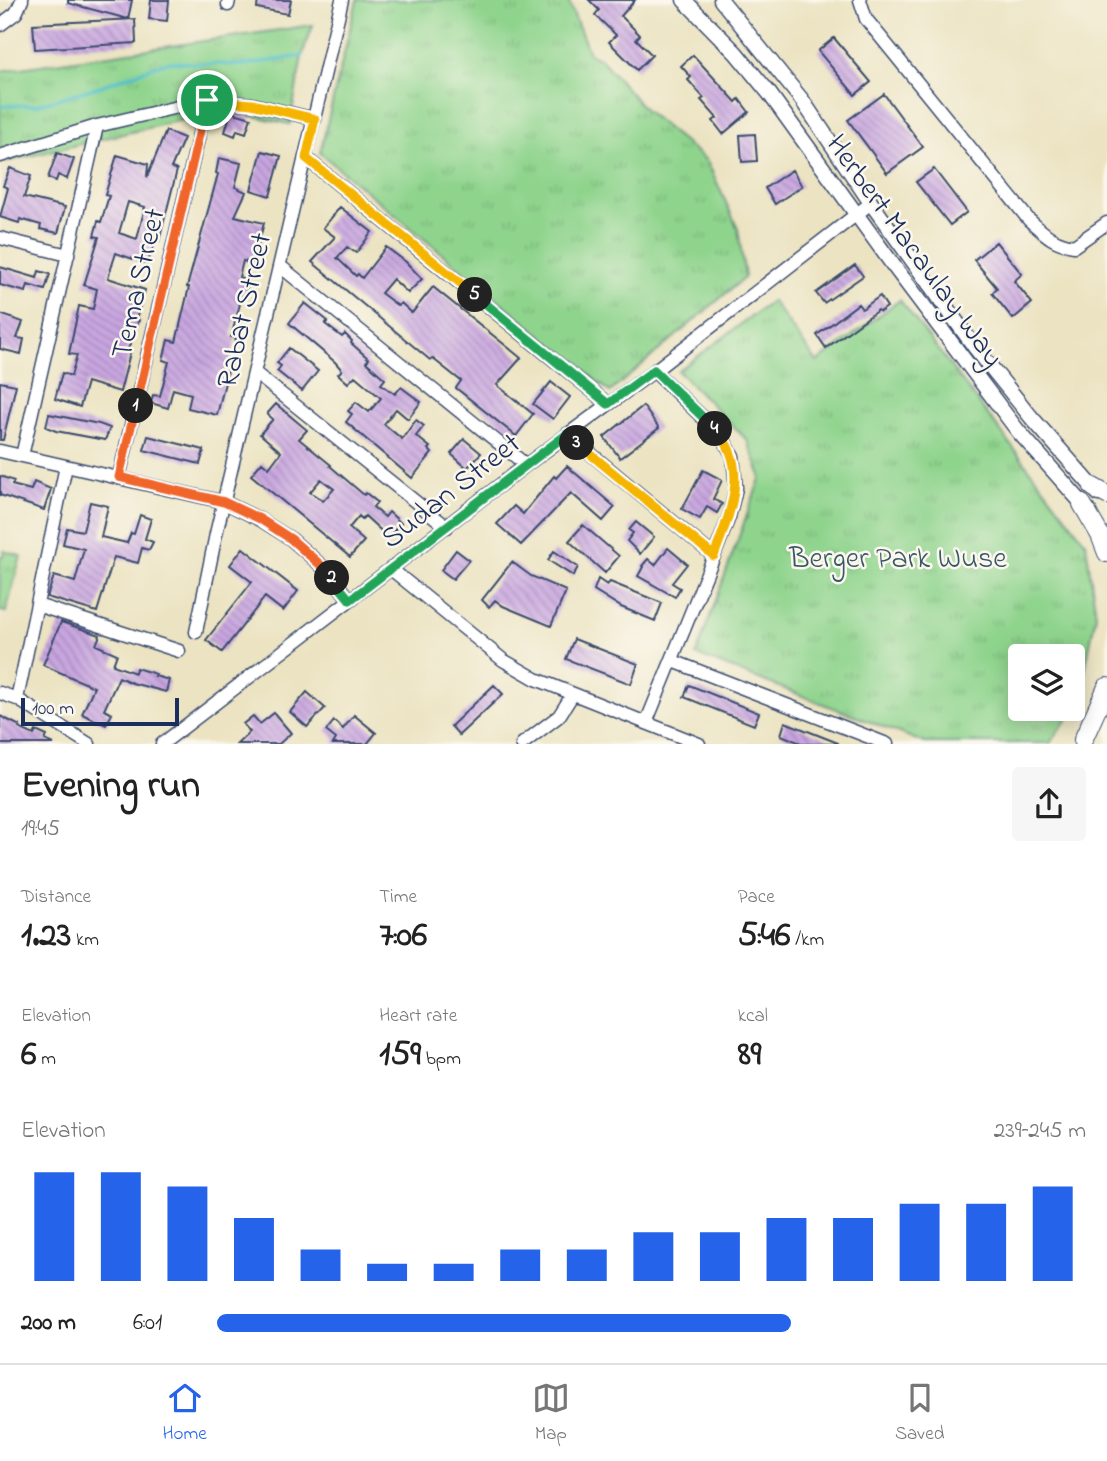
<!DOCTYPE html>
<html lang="en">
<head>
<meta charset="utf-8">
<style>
	:root { --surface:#fff; --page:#f6f6f6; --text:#222; --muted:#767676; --line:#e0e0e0; --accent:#2563eb }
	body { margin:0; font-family:"Indie Flower",sans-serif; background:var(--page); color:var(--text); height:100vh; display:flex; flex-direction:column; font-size:26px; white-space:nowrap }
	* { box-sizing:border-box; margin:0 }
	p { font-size:23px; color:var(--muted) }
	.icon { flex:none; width:38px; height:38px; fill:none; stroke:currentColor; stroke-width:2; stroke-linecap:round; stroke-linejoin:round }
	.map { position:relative; height:744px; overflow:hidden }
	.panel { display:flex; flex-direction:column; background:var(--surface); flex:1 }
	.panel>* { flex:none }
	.controls { position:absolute; left:1008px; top:644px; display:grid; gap:14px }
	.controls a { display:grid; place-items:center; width:77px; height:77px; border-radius:7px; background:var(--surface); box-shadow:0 4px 18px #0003; font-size:35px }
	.scale { position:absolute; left:21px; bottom:18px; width:158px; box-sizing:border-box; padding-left:7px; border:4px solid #1b2f5e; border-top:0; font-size:19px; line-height:24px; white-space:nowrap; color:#1b2f5e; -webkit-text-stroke:5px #fbf7ec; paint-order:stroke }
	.pin { position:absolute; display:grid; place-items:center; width:60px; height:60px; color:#fff; margin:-30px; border:4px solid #fff; border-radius:50%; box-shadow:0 2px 7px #0007 }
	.km { position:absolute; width:35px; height:35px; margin:-18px; border-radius:50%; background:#222; color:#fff; font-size:19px; line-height:35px; text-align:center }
	.round { display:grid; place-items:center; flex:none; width:74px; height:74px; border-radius:7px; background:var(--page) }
	.summary { display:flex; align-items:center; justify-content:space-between; height:119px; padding:0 21px }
	h1 { font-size:38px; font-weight:700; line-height:52px }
	.metrics { display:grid; grid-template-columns:repeat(3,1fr); gap:10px; height:119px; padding:7px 21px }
	.metrics div { display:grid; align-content:center }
	.metrics b { font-size:35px; font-weight:700 }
	.metrics small { font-size:19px; font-weight:400 }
	.metrics p { font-size:19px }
	.chart { height:196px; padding:14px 21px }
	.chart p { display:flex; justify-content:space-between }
	.chart svg { width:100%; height:126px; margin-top:7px; stroke:var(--accent); stroke-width:6 }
	ul { padding:0 21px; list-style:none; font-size:23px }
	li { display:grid; grid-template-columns:112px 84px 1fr; align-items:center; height:52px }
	li i { height:18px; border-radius:9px; background:var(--accent) }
	.tabs { display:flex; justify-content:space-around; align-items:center; height:98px; border-top:2px solid var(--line); background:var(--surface); font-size:19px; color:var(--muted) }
	.tabs a { display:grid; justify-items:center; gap:4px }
	.tabs .selected { color:var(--accent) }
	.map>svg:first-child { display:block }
</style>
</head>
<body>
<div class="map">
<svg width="1107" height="744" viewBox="0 0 1107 744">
	<defs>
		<pattern id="grass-tufts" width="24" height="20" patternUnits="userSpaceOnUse" patternTransform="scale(1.75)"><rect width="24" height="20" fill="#8fd48d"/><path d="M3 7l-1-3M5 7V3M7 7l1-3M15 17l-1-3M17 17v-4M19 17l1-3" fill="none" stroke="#7bb67c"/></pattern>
		<pattern id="building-back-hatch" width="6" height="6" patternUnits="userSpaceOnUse" patternTransform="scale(1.75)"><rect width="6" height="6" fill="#c9a6e0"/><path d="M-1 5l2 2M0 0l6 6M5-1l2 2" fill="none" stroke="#a288b9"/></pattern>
	</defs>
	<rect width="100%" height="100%" fill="#fbf7ec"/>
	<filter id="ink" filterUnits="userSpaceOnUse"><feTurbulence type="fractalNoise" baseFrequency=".0143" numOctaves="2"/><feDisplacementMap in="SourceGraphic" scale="14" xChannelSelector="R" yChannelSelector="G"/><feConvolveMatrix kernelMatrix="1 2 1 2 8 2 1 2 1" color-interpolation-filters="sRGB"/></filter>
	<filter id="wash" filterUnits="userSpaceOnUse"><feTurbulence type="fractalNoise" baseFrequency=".00686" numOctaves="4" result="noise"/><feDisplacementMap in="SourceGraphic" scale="28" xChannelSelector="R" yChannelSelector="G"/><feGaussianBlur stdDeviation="1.57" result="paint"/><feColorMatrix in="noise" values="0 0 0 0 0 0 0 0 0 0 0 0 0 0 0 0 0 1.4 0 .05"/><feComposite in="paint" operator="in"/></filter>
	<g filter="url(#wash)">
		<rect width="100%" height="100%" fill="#ebe3c1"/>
		<path fill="url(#grass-tufts)" stroke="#558276" stroke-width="2" fill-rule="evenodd" d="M357 0H568L589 53 601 59 645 110 707 161 738 229 745 277 610 392 320 153Z
			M313 25 302 56 290 124 224 110 0 163V71Z
			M900 300 1086 543 1096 615 1078 704 1050 743H925L696 655 761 476 747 440 678 371 772 301 817 362ZM1020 656H1073V709H1020Z
			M4 551 21 556 6 612 0 611V556L3 557Z"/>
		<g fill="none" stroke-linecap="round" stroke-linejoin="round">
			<path stroke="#53c1c9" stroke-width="3.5" d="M0 106 36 105 98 87 167 62 243 65 302 56"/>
		</g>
		<g id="blocks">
			<path fill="url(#building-back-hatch)" fill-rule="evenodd" d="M68 0H132L128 19 68 3Z
				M151 0H169L167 21 149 19Z
				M258 0H291L288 14 257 8Z
				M589 0H635L621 16 640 35 636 39 652 55 637 70 609 42 616 35 595 15 599 10Z
				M135 19 136 43 35 49 33 24Z
				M834 38 871 82 855 95 818 51Z
				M693 55 736 102 739 99 749 112 723 134 713 121 717 118 701 100 704 98 688 80 691 77 681 66Z
				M884 94 923 147 887 173 848 120Z
				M231 112 251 118 246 133 237 130 235 136 225 132Z
				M166 131 184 138 171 168 177 170 159 241 156 240 147 264 116 253 108 278 145 290 136 319 139 320 127 352 130 353 120 392 87 382 80 407 55 399 62 373 71 376 77 355 69 354 79 306 93 309 97 289 84 285 99 237 94 236 98 221 101 222 109 196 105 195 117 155 148 164 147 177ZM128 202 145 207 137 239 119 233Z
				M755 134 757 161 742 162 740 135Z
				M262 151 281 156 270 196 251 190Z
				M57 153 74 159 67 179 58 175 56 181 48 178Z
				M219 158 241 163 235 187 246 192 235 216 264 223 253 263 243 261 239 277 249 280 244 301 241 300 231 337 236 338 217 415 188 408 191 394 173 389 168 408 151 403 153 395 160 396 169 362 163 360 168 340 176 342 189 287H187L218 174 216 173Z
				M10 168 31 176 24 197 65 207 58 233 40 229 41 225 20 219 19 223 0 217 8 188 3 186Z
				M934 169 967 212 950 225 916 182Z
				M792 170 802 186 775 204 765 188Z
				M340 207 372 232 356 253 347 247 337 258 356 276 358 274 362 278 386 247 406 262 422 279 408 293 393 279 381 293 398 306 401 303 412 313 433 287 521 358 497 385 533 414 516 436 456 388 461 381 432 358 430 360 312 262 335 237 323 228Z
				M996 242 1022 274 1014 281 1032 303 1013 319 992 293 997 288 974 260Z
				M855 265 863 276 824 303 816 293Z
				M0 267 37 278 39 271 50 274 45 290 28 285 26 292 0 285Z
				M880 296 887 307 880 312 878 310 826 348 817 335 858 304 862 309Z
				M305 303 328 321 325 324 342 337 345 334 352 341 351 343 369 359 366 362 385 379 381 384 395 394 401 387 421 402 408 419 396 409 384 424 402 439 416 420 424 426 416 436 430 447 428 449 432 453 412 478 346 422 352 414 348 411 356 402 369 412 381 398 355 376 348 383 338 374 342 370 335 362 289 323Z
				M0 314 23 322 17 338 24 339 21 354 0 349Z
				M289 348 318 371 302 391 277 371 281 366 277 363Z
				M0 382 16 385 3 440H0Z
				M551 382 570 397 553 419 533 404Z
				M276 404 307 430 299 439 331 465 330 466 364 495 366 493 377 502 373 507 385 517 389 512 401 523 388 537 365 516 362 519 359 516 349 528 364 541 350 557 251 475 262 462 269 468 281 452 260 434 273 419 267 414ZM321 479 334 489 323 501 310 492Z
				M643 406 659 428 620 458 604 437Z
				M49 414 99 424 110 428 105 440 56 431 46 427Z
				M148 436 204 450 200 464 144 450Z
				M464 439 481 453 467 468 451 454Z
				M567 466 615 507 603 521 571 493 521 545 497 524 514 506 523 514 554 476 556 478Z
				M703 470 722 480 713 499 722 504 717 513 707 507 700 519 682 509Z
				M0 476 14 481 12 485 31 490 34 482 51 489 44 510 0 495Z
				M90 502 108 506 101 537 127 543 131 533 134 534 140 515 151 519 145 539 153 542 149 550 142 548 138 563 114 557 97 612 47 597 54 576 75 582 84 549 63 544 67 528 83 531Z
				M636 522 654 537 640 554 627 541 633 533 629 530Z
				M583 525 619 556 605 573 569 541Z
				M243 548 298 591 283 611 265 597 222 652 206 640 252 582 230 565Z
				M668 548 687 564 672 583 680 588 675 597 638 576 643 567 642 566 648 559 655 565Z
				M456 550 469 560 453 579 441 570Z
				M554 551 578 567 573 576 548 560Z
				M512 562 531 576 566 591 551 626 503 606 495 600 489 607 482 600Z
				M598 579 607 585 610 582 662 603 655 621 621 607 594 590Z
				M61 622 100 635 96 645 117 654 113 665 135 673 136 668 156 674 155 676 169 680 166 692 132 683 119 677 104 710 112 714 106 725 82 714 94 687 43 665Z
				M574 639 638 664 631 684 566 659Z
				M494 685 503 694 459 735 451 726Z
				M689 685 759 713 754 725 684 697Z
				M307 692 325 708 307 727 290 712Z
				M274 713 291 733 279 744H237L250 732 243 724 253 716 260 724Z
				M354 715 376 733 367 744H333L336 739 326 731 334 721 343 729Z
				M0 716 20 726 19 728 34 735 36 731 47 736 45 740 54 744H0Z
				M785 722 838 743V744H803L781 735Z"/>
		</g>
	</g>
	<g filter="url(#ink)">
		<use href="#blocks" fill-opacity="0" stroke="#3a4a6d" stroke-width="2"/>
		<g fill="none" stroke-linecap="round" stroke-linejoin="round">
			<g stroke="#3a4a6d" stroke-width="15">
				<path id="minor" d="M860 0 866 19 1029 220C1045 234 1053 243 1074 246L1107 223
					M228 5 229 0
					M0 25 16 13 22 0
					M0 156 97 126 207 100 252 104 315 119
					M306 158 608 404
					M0 238 68 255
					M280 266 526 465
					M255 373 447 527
					M567 434 714 556
					M0 451 224 502 259 519 291 539 324 568 350 600
					M22 456 97 126
					M119 477 207 100
					M391 569 503 660 536 679 699 744
					M37 605 179 651
					M196 632 216 534 342 0
					M673 661 887 744
					M0 693 17 699 89 744
					M17 699 66 466
					M646 723 714 556 729 517 736 488 733 456 721 435 654 371
					M162 744 526 465 654 371 871 203
					M522 744 559 716 573 694"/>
			</g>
			<g stroke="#3a4a6d" stroke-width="17">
				<path id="major" d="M684 0 736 53 769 93 893 265 1018 431 1089 511
					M721 0 802 100 871 203 974 346 1031 417 1099 494"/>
			</g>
			<g stroke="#3a4a6d" stroke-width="20">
				<path id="highway" d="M1093 487 1107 495
					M1082 504 1100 535 1107 553
					M1083 740 1107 687"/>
			</g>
			<use href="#minor" stroke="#fff" stroke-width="12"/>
			<use href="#major" stroke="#fff" stroke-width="14"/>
			<use href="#highway" stroke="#fff" stroke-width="18"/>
		</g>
	</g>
	<g fill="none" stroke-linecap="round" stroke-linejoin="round" filter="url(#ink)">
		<g stroke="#fff" stroke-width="14">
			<path id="split-1" d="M136 406 207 100"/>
		</g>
		<g stroke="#fff" stroke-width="14">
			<path id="split-2" d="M136 406 119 477 224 502 260 519 291 539 324 568 332 578"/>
		</g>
		<g stroke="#fff" stroke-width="14">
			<path id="split-3" d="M332 578 350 600 567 434 577 443"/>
		</g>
		<g stroke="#fff" stroke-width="14">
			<path id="split-4" d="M577 443 714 556C729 515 752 466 715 429"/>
		</g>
		<g stroke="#fff" stroke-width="14">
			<path id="split-5" d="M475 295 608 404 654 370 715 429"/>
		</g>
		<g stroke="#fff" stroke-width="14">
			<path id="split-6" d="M207 100 252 104 315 119 306 158 475 295"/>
		</g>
		<use href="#split-1" stroke="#f0652b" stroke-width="9"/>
		<use href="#split-2" stroke="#f0652b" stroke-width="9"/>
		<use href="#split-3" stroke="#22a559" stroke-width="9"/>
		<use href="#split-4" stroke="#f5b400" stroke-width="9"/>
		<use href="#split-5" stroke="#22a559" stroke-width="9"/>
		<use href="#split-6" stroke="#f5b400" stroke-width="9"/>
	</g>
	<g text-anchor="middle" stroke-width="5" stroke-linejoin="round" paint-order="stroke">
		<g font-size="30" fill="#1b2f5e" stroke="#fbf7ec">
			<text transform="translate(916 250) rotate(54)" y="10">Herbert Macaulay Way</text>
			<text transform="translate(137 283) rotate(-77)" y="10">Tema Street</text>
			<text transform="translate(243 310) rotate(-77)" y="10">Rabat Street</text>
			<text transform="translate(450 490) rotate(-38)" y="10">Sudan Street</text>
		</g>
		<g font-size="30" fill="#38586a" stroke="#fbf7ec">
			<text x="898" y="567">Berger Park Wuse</text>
		</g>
	</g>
</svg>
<div class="controls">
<a><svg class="icon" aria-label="layers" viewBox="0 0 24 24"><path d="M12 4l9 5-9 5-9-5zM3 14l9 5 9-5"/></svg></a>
</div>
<div class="scale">100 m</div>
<div class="pin" style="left:207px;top:100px;background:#1e9e55"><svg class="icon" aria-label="arrive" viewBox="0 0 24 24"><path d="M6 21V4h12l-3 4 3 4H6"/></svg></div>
<b class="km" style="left:136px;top:406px">1</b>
<b class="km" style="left:332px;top:578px">2</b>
<b class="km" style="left:577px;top:443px">3</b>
<b class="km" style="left:715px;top:429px">4</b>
<b class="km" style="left:475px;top:295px">5</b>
</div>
<section class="panel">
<div class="summary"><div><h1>Evening run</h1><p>19:45</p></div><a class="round"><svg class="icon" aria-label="share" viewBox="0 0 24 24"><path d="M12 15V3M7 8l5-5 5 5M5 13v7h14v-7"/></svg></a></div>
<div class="metrics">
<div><p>Distance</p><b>1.23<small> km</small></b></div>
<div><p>Time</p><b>7:06</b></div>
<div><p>Pace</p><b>5:46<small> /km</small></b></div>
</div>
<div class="metrics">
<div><p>Elevation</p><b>6<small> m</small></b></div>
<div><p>Heart rate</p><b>159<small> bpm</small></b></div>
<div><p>kcal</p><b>89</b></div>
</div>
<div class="chart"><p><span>Elevation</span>239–245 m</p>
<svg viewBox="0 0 160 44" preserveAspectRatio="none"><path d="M5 44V6M15 44V6M25 44V11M35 44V22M45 44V33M55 44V38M65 44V38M75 44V33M85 44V33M95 44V27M105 44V27M115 44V22M125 44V22M135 44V17M145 44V17M155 44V11"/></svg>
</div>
<ul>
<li><b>200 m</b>6:01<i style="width:66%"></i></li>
</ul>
</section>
<nav class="tabs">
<a class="selected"><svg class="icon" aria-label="home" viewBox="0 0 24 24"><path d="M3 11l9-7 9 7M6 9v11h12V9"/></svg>Home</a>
<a><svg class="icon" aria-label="map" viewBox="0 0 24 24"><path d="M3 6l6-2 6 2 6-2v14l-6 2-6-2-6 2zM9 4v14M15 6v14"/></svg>Map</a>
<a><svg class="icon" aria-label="saved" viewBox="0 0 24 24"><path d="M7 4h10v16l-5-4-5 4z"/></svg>Saved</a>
</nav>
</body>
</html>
